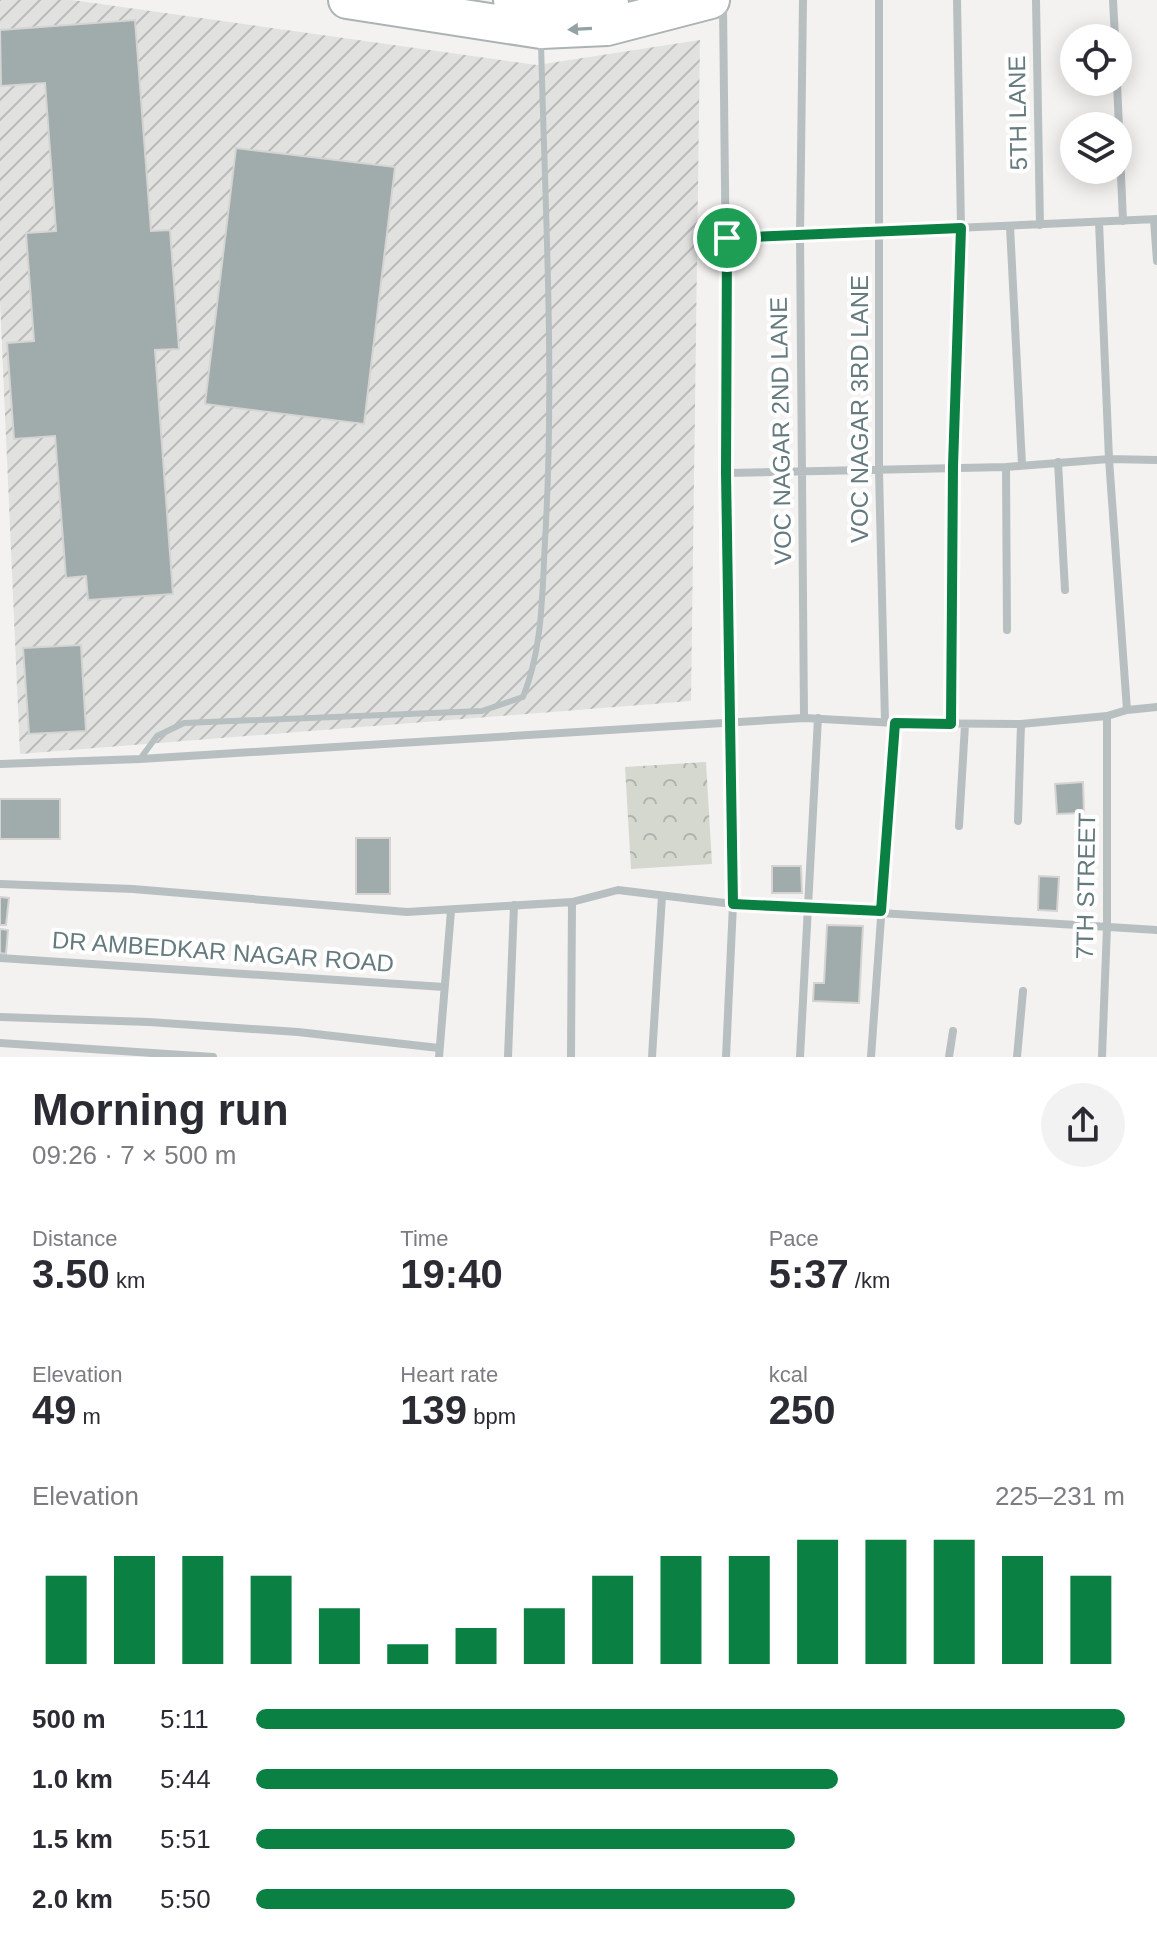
<!DOCTYPE html>
<html lang="en">
<head>
<meta charset="utf-8">
<style>
	:root { --surface:#fff; --page:#f2f2f3; --text:#2b2b33; --muted:#7c7c81; --accent:#0b8043 }
	body { margin:0; font-family:Helvetica,sans-serif; background:var(--page); color:var(--text); height:100vh; display:flex; flex-direction:column; font-size:30px; white-space:nowrap }
	* { box-sizing:border-box; margin:0 }
	p { font-size:26px; color:var(--muted) }
	.icon { flex:none; width:44px; height:44px; fill:none; stroke:currentColor; stroke-width:2; stroke-linecap:round; stroke-linejoin:round }
	.map { position:relative; height:1057px; overflow:hidden }
	.details { display:flex; flex-direction:column; background:var(--surface); flex:1 }
	.details>* { flex:none }
	.tools { position:absolute; left:1060px; top:24px; display:grid; gap:16px }
	.tools a { display:grid; place-items:center; width:72px; height:72px; border-radius:50%; background:var(--surface); box-shadow:0 4px 20px #0003; font-size:40px }
	.pin { position:absolute; display:grid; place-items:center; width:68px; height:68px; color:#fff; margin:-34px; border:4px solid #fff; border-radius:50%; box-shadow:0 2px 8px #0007 }
	.round { display:grid; place-items:center; flex:none; width:84px; height:84px; border-radius:42px; background:var(--page) }
	.headline { display:flex; align-items:center; justify-content:space-between; height:136px; padding:0 32px }
	h1 { font-size:44px; font-weight:600; line-height:60px }
	.figures { display:grid; grid-template-columns:repeat(3,1fr); gap:12px; height:136px; padding:8px 32px }
	.figures div { display:grid; align-content:center }
	.figures b { font-size:40px; font-weight:600 }
	.figures small { font-size:22px; font-weight:400 }
	.figures p { font-size:22px }
	.chart { height:224px; padding:16px 32px }
	.chart p { display:flex; justify-content:space-between }
	.chart svg { width:100%; height:144px; margin-top:8px; stroke:var(--accent); stroke-width:6 }
	ul { padding:0 32px; list-style:none; font-size:26px }
	li { display:grid; grid-template-columns:128px 96px 1fr; align-items:center; height:60px }
	li i { height:20px; border-radius:10px; background:var(--accent) }
	.map>svg:first-child { display:block }
</style>
</head>
<body>
<div class="map">
<svg width="1157" height="1057" viewBox="0 0 1157 1057">
	<defs>
		<pattern id="industrial-furrows" width="10" height="10" patternUnits="userSpaceOnUse" patternTransform="scale(2)"><rect width="10" height="10" fill="#e1e2e0"/><path d="M-1 1l2-2M0 10L10 0M9 11l2-2" fill="none" stroke="#babcbb"/></pattern>
		<pattern id="park-crowns" width="20" height="18" patternUnits="userSpaceOnUse" patternTransform="scale(2)"><rect width="20" height="18" fill="#d5d8cf"/><path d="M2 6a3 3 0 1 1 6 0M12 15a3 3 0 1 1 6 0" fill="none" stroke="#b0b4ad"/></pattern>
	</defs>
	<rect width="100%" height="100%" fill="#f3f2f0"/>
	<path fill="url(#industrial-furrows)" d="M0 0H72L537 65 700 40 691 701 20 754 0 301Z"/>
	<path fill="url(#park-crowns)" d="M706 762 712 864 631 869 625 767Z"/>
	<path fill="#a0abac" stroke="#d5d4d3" stroke-width="2" d="M135 20 151 231 170 230 179 349 155 350 173 594 88 600 86 576 66 578 55 436 14 439 7 343 34 341 26 233 56 231 45 83 1 86 0 30Z
		M236 148 395 167 364 424 205 404Z
		M81 645 86 731 29 734 23 648Z
		M1083 782 1084 813 1057 814 1055 784Z
		M0 799H60V839H0Z
		M356 838H390V894H356Z
		M772 866H801L802 893H772Z
		M1039 876 1059 877 1057 911 1038 910Z
		M0 897 9 898 6 925H0Z
		M827 925 863 926 859 1003 813 1001 814 983H824Z
		M0 929 8 930 6 954 0 953Z"/>
	<g fill="none" stroke-linecap="round" stroke-linejoin="round">
		<g stroke="#abb3b5" stroke-width="40">
			<path id="secondary" d="M347 0 541 30 607 27 711 0
				M512 0 544 4H610"/>
		</g>
		<path stroke="#b8bfc0" stroke-width="6" d="M140 759 157 736 184 723 482 711 523 697C543 647 542 594 545 541 555 375 545 208 541 42"/>
		<path stroke="#b8bfc0" stroke-width="8" d="M803 0 800 235 804 718
			M879 0V471L885 722
			M1036 0 1040 225
			M1113 0 1115 38
			M723 6 733 904 726 1057
			M1117 82 1123 221
			M1154 220 1157 261
			M1099 222 1109 459 1127 710
			M1010 226 1022 465
			M727 238 1157 219
			M1058 462 1065 590
			M1006 467 1007 630
			M726 473 1006 467 1109 459 1157 460
			M951 724 953 466 961 228 957 0
			M0 764 140 759 804 718 895 723 1021 724 1107 716 1127 710 1157 707
			M1018 821 1021 724
			M959 826 965 725
			M0 884 133 889 407 912 572 902 618 890 733 904 1157 930
			M0 958 444 987
			M0 1017 149 1022 298 1032 439 1048
			M0 1043 213 1057
			M439 1057 451 911
			M508 1057 514 905
			M571 1057 572 902
			M652 1057 662 896
			M800 1057 818 718
			M871 1057 895 723
			M949 1057 953 1031
			M1017 1057 1023 991
			M1102 1057 1107 927V716"/>
		<use href="#secondary" stroke="#fff" stroke-width="36"/>
	</g>
	<defs><path id="oneway-solid" d="M-6-.8H1V-3.2L6.5 0L1 3.2V.8H-6Z" transform="scale(2)"/></defs>
	<use fill="#93a2a5" href="#oneway-solid" transform="translate(580 29) rotate(177)"/>
	<g fill="none" stroke-linecap="round" stroke-linejoin="round">
		<g stroke="#fff" stroke-width="16">
			<path id="route" d="M961 228 953 466 951 724 895 723 881 911 733 904 726 473 727 238Z"/>
		</g>
		<use href="#route" stroke="#0b8043" stroke-width="10"/>
	</g>
	<g text-anchor="middle" stroke-width="8" stroke-linejoin="round" paint-order="stroke">
		<g font-size="24" fill="#657a7e" stroke="#fff">
			<text transform="translate(1018 113) rotate(-91)" y="8">5TH LANE</text>
			<text transform="translate(860 409) rotate(-90)" y="8">VOC NAGAR 3RD LANE</text>
			<text transform="translate(781 431) rotate(-91)" y="8">VOC NAGAR 2ND LANE</text>
			<text transform="translate(1086 886) rotate(-89)" y="8">7TH STREET</text>
			<text transform="translate(223 952) rotate(4)" y="8">DR AMBEDKAR NAGAR ROAD</text>
		</g>
	</g>
</svg>
<div class="tools">
<a><svg class="icon" aria-label="locate" viewBox="0 0 24 24"><circle cx="12" cy="12" r="6"/><path d="M12 2v4M12 18v4M2 12h4M18 12h4"/></svg></a>
<a><svg class="icon" aria-label="layers" viewBox="0 0 24 24"><path d="M12 4l9 5-9 5-9-5zM3 14l9 5 9-5"/></svg></a>
</div>
<div class="pin" style="left:727px;top:238px;background:#1e9e55"><svg class="icon" aria-label="arrive" viewBox="0 0 24 24"><path d="M6 21V4h12l-3 4 3 4H6"/></svg></div>
</div>
<section class="details">
<div class="headline"><div><h1>Morning run</h1><p>09:26 · 7 × 500 m</p></div><a class="round"><svg class="icon" aria-label="share" viewBox="0 0 24 24"><path d="M12 15V3M7 8l5-5 5 5M5 13v7h14v-7"/></svg></a></div>
<div class="figures">
<div><p>Distance</p><b>3.50<small> km</small></b></div>
<div><p>Time</p><b>19:40</b></div>
<div><p>Pace</p><b>5:37<small> /km</small></b></div>
</div>
<div class="figures">
<div><p>Elevation</p><b>49<small> m</small></b></div>
<div><p>Heart rate</p><b>139<small> bpm</small></b></div>
<div><p>kcal</p><b>250</b></div>
</div>
<div class="chart"><p><span>Elevation</span>225–231 m</p>
<svg viewBox="0 0 160 44" preserveAspectRatio="none"><path d="M5 44V17M15 44V11M25 44V11M35 44V17M45 44V27M55 44V38M65 44V33M75 44V27M85 44V17M95 44V11M105 44V11M115 44V6M125 44V6M135 44V6M145 44V11M155 44V17"/></svg>
</div>
<ul>
<li><b>500 m</b>5:11<i style="width:100%"></i></li>
<li><b>1.0 km</b>5:44<i style="width:67%"></i></li>
<li><b>1.5 km</b>5:51<i style="width:62%"></i></li>
<li><b>2.0 km</b>5:50<i style="width:62%"></i></li>
</ul>
</section>
</body>
</html>
